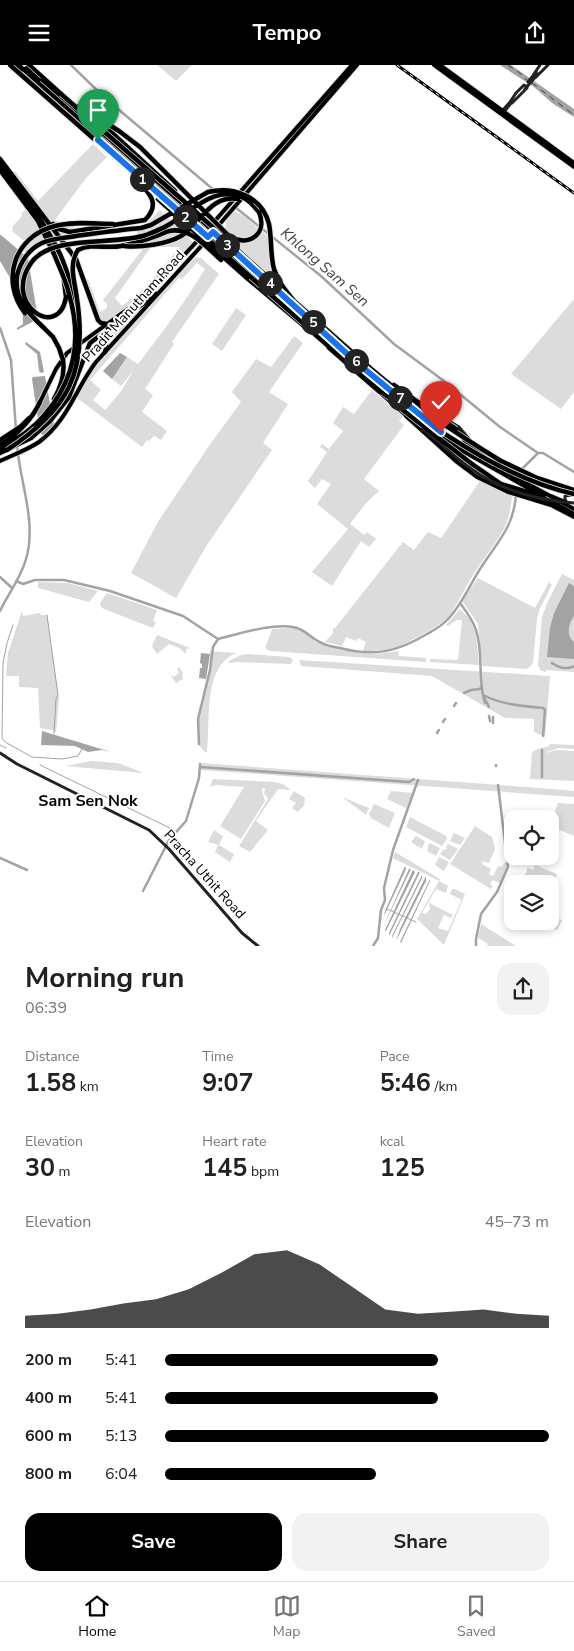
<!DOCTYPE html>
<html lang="en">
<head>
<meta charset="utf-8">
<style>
	:root { --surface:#fff; --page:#f2f2f2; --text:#222; --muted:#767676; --line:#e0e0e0; --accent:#000 }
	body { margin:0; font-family:"Nunito Sans",sans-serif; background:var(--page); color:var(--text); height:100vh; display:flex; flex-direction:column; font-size:19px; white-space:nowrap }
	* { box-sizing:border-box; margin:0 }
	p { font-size:16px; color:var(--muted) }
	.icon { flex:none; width:28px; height:28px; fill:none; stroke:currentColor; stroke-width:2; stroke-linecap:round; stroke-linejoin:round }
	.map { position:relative; height:881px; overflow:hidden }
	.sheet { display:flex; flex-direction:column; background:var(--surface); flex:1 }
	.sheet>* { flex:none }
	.tools { position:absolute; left:504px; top:745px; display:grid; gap:10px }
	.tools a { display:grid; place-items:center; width:55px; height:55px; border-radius:10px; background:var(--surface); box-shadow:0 2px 8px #0003; font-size:25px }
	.pin { position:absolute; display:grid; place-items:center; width:42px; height:42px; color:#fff; margin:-51px -21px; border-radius:50% 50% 50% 0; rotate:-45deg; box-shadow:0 0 5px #0007 }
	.pin .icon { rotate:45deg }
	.km { position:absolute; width:25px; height:25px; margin:-12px; border-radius:50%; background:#222; color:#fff; font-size:14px; line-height:25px; text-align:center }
	.round { display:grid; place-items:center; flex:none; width:52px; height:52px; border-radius:15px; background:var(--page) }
	.summary { display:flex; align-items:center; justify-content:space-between; height:85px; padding:0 25px }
	h1 { font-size:28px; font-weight:700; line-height:38px }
	.metrics { display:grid; grid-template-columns:repeat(3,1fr); gap:8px; height:85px; padding:5px 25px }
	.metrics div { display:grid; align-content:center }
	.metrics b { font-size:25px; font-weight:700 }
	.metrics small { font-size:14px; font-weight:400 }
	.metrics p { font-size:14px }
	.chart { height:140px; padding:10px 25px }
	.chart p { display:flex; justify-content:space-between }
	.chart svg { width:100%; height:90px; margin-top:5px; fill:var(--accent); opacity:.7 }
	.primary-button { display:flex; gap:10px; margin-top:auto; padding:10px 25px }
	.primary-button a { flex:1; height:58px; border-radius:15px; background:var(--accent); color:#fff; font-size:20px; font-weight:700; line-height:58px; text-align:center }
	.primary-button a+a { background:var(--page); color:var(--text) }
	ul { padding:0 25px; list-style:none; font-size:16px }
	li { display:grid; grid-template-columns:80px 60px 1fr; align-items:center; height:38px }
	li i { height:12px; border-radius:6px; background:var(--accent) }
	header { display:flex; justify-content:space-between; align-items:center; height:65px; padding:0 25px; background:var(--accent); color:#fff; font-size:22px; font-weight:700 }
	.tab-bar { display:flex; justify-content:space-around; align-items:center; height:70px; border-top:1px solid var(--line); background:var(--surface); font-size:14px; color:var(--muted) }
	.tab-bar a { display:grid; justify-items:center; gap:2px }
	.tab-bar .selected { color:var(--accent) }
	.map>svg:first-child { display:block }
</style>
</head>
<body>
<header><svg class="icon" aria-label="menu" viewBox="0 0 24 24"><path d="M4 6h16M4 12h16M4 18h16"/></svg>Tempo<svg class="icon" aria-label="share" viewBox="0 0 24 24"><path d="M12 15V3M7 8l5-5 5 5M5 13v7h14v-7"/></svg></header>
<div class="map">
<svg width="574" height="881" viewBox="0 0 574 881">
	<rect width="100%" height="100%" fill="#fff"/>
	<path fill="#dcdcdc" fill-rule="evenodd" d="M157 0H192L176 16Z
		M93 79 107 92 86 113 55 155 58 157 74 156 75 170 57 172 60 183 50 188 45 177 27 188 20 182 24 176 12 166 13 164 12 162 22 151 21 149 25 145 21 137 3 113 15 106 38 136Z
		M160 145 193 177 143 229 106 257H101L86 215 88 214 100 247 107 243V239L103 235 143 184 137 169 138 163 146 159ZM151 182H180L146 222 122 241 115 233Z
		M233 146 241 149 269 172V181L279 221C272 215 257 205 252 198 248 192 253 195 248 190 234 175 214 170 233 146Z
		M196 192 201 193 219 209 172 277 174 279 145 324 153 330 142 347 167 366 161 375 154 371 149 376 147 375 142 382 77 333 85 316 97 300 174 213ZM197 198 205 204C185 237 162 268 138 299L127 292 112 314 121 321 133 306 122 325 105 345 93 335 101 325 90 315 179 213 182 214Z
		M574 234V327L561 344 511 309Z
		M142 242 140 246 108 282 107 274 110 269 132 252Z
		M236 243 246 250 222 286 212 279Z
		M294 271 303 278 269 327 288 339 263 378 272 385 207 480 176 533 131 508 159 455 211 378 241 337 232 327 256 294 271 302Z
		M372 325 403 351 399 356 404 360 364 414 379 426 366 438 350 459 364 470 367 467 376 474 369 482 361 476 332 521 312 507 348 464 317 439 331 419 322 414 315 423 308 416 327 387 320 382 322 379 329 384 343 366 333 358 343 342 354 349Z
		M480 416 512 430C510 464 497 474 479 501 468 516 458 540 447 553 440 561 404 580 394 583 384 586 373 586 363 586L366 577 358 573 356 576 346 572 342 581 325 577 333 568V563H335L403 477 414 485 428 467 441 473Z
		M562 509 574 515V607L546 605V607L540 605 538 600 542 552 548 536Z
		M478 513 535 543 549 517 552 520 540 543 537 554 533 598 530 602 526 604 482 601 478 559 462 536Z
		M38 517 68 518 98 526 89 537 38 523Z
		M107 528 157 545 153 556 156 557 153 563 104 544 101 542 100 538Z
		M460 544 469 553 476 569 479 600 430 597V594L458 595 462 555H457L448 561 446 560Z
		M22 546 23 551 40 548 41 550H47L59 634 56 668 54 665 40 663 38 623 19 622V611H6L8 588Z
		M293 563 310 570 315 577 342 585 359 588 378 589 398 586 399 591 426 593V597L270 586 265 583 272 564Z
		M157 570 190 583 186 584V589L179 583 169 579 157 589 152 581Z
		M210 586 236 588C202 602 211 657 207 687H205L198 679 197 656 209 606Z
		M248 589 290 592 293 595 291 599 237 597 229 598V596L241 590Z
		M299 595 550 611 545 672 534 667V654L505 653 432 611 301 601Z
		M179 602 183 608 182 610 183 614 176 618 171 611 172 610 173 612 179 608 177 603Z
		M550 679 574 680V684L558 683 547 687 546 688 556 685 574 686V716L530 714 532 687 540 683 548 682Z
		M91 696 118 698 144 708 65 701Z
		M201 698 539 723 574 726V732L201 705Z
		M213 714 274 717 283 719 291 725 278 724 256 756 268 765 250 787 239 781 268 734 264 728 265 723H262V726L265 736 241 774 220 761 244 722 216 720 210 722Z
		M294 726 305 733 304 740 298 747 292 743 296 738 289 734Z
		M391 726 413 728 406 743 387 734Z
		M342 732 369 743 366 750Z
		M558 738 574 739V771L550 761Z
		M374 739 395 748 389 763 371 753 369 749Z
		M504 750 512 756V789L510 801Z
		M410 752 446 771 447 774 442 781 406 762Z
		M475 761 492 772 495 784 489 798 483 796 482 799 491 804 489 809 493 811 498 801 502 802 504 798H507L506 806 500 818 492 815 490 819 493 821 491 824 450 799Z
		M214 765 223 771 219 780 234 789 230 797 215 787 218 780 208 777Z
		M454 768 465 773 460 780 450 776Z
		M416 771 425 776 422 784 411 777Z
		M429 778 440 783 436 791 427 786Z
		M448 779 458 784 450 795 440 789 443 785 447 784 446 782Z
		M395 787 440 814 439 816 448 821 446 828 436 824 422 848 426 849 430 844 429 841 431 836V839L453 850 455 847 451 853 444 850 438 863 448 866 461 836 460 834 450 829 452 824H455L465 829 444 880 417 854 439 816 395 794H393Z
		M439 792 449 797 444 806 435 800Z
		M535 800 557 809 552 830V839L550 838V819H521L527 805V802L533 805Z
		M552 851 562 855 557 865 548 860Z
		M481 859 516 881H487L488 879 478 873Z"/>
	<path fill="#a3a3a3" d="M500 0H511L574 44V52L552 38 534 22Z
		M0 170H1L28 193 38 254 17 265V263L23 259 22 233 0 196Z
		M26 277 40 287 44 307 41 308 39 306 37 289 25 279Z
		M120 288 127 292 112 314 103 306Z
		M45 311 54 360 44 371 40 368 32 314 33 312Z
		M569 518 574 521V551C568 560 566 570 574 577V594L547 592 550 563 554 548Z
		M201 588 210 589 206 614 199 613 200 603H202V599L200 598Z
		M42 666 111 687 102 685 88 687 75 681 41 680Z
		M405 801 406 804 384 851 385 846Z
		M409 804H411L383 862Z
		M413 805 415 807 386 866 385 865Z
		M418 807H420L389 871V868Z
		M422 810V813L392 873V871Z
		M426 811V816L396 876 400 864Z
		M430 814V816L401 878 400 877Z"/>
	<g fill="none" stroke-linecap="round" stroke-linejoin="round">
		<path stroke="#a3a3a3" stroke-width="1" d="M47 550 58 630 56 634 54 669
			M13 560 7 578 3 598 2 673 5 677 32 692 62 694 78 691 82 684
			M0 680 6 683
			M40 700 178 767
			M387 844 416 857"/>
		<path stroke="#a3a3a3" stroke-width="2.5" d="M71 0 105 33 215 126
			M235 142 321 211 394 279 444 316 500 362 538 388H543L574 407
			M0 263 11 295 16 365
			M521 405 538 388
			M0 512 12 523
			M16 516 23 519 35 515H64L110 526 183 551 218 574C238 569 273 558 293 562 306 564 311 574 322 578 327 581 334 582 340 583 374 592 397 587 427 569 434 565 442 561 448 554 460 542 468 524 477 509 493 481 514 465 516 429
			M460 538C466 546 473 555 476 565 484 588 477 615 485 638
			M0 546C8 529 21 513 26 494 37 457 20 418 17 380
			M552 598C559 603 566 605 574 601
			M464 628 471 625 480 624 481 622
			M483 630C503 640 522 641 543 643L545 645 543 671
			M484 632 489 642
			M454 641 456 638
			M489 651 490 656
			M493 652V658
			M443 657 445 654
			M437 668 439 665
			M199 679 198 654 210 605 213 582 218 574
			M496 700V701
			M200 702 409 717 414 714
			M542 712V685
			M0 793 27 805
			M143 826 169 775 186 756 199 713 200 699
			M373 881 378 873 381 845 385 835 384 823 393 785 418 715
			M476 881V874L481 849 497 827 508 802 498 720"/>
		<path stroke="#444" stroke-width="1" stroke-dasharray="6 5" stroke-linecap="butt" d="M508 0 524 11 525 14 529 16
			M532 18 574 50"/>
		<g stroke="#dbdbdb" stroke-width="5.5">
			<path id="primary" d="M14 0 93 70
				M19 0 24 5
				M434 0 574 102
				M440 0 574 98
				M37 11 296 240 356 297 429 357
				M213 158 352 0
				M218 161 357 0
				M297 250 388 329
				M39 339 56 304 67 288 147 230 200 173
				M406 351 457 397 477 412 508 427 551 440 574 452
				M427 360 461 385 544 432
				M0 375 21 361 29 353
				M0 396C13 390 27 385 39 377 67 357 76 323 96 297L204 178
				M495 401 574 444
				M551 431 565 437
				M556 439 574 449"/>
		</g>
		<g stroke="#dbdbdb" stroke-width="6">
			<path id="highway" d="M29 0 61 29
				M90 53 111 67 175 126
				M0 94 76 194 98 255 101 258 107 259
				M0 99C22 128 44 156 60 189 67 204 71 220 76 237
				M0 105 38 156 54 189
				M251 138 259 147
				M53 159 59 164 70 167 145 155C162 138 148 127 136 113
				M78 185C91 178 107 184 121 181 136 178 151 174 166 167
				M247 213 304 261
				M64 216 66 232
				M294 236 370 303
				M44 263 53 272
				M310 265 381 327
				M105 287 108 264
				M54 334C61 322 65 309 63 295
				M456 364 462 370 469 384
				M467 378 478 386
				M0 380C18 369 31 356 40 337
				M0 384 24 369 36 359
				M0 388 31 373 50 356 69 332 90 278 156 229
				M501 396 537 413 574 425
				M472 399 501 419 534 429 558 440"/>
		</g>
		<path stroke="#222" stroke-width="3" d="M540 0 534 9 536 12 548 0
			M510 37 516 28 524 20 526 21 527 23 512 38
			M502 46 511 36
			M503 48 512 37
			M328 283 406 351
			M441 351 459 362 470 375
			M477 384 504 401 533 413
			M568 438 565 435V431L571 430
			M0 688 17 699 149 765 169 784 242 868 258 881"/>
		<use href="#primary" stroke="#000" stroke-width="4"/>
		<use href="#highway" stroke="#000" stroke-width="4.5"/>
		<g stroke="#000" stroke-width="3">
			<path id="rail" d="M397 0 574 128"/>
		</g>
		<use href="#rail" stroke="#fff" stroke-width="1" stroke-dasharray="4" stroke-linecap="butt"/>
		<g stroke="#dbdbdb" stroke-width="5.5" stroke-linecap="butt">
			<path id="primary-bridge" d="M26 3 39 15
				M24 5 293 243"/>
		</g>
		<g stroke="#dbdbdb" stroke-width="6" stroke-linecap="butt">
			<path id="highway-bridge" d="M10 0 312 266
				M61 29 186 138 286 229
				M79 41 119 66 140 82 230 172C249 182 268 169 259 147
				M158 134 247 213
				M166 167C188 159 206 182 221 195
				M124 181C140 183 167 179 181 171 201 158 211 129 238 134
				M66 232C59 276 2 240 31 198 51 169 114 181 146 170 154 167 162 164 170 159 193 144 223 114 251 138
				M25 248C0 216 14 171 55 161 73 156 94 159 113 159
				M44 263C28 248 14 234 17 211 20 197 29 184 42 178 53 173 65 173 76 171 98 168 119 165 141 163L151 160 208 127C233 121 262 131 269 159 272 174 270 189 274 204 278 217 286 226 294 236
				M53 272 59 283 63 295
				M370 303C411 338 455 368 501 396
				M394 320 456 364
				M381 327C441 366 503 413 574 429
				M395 339 472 399
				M35 360C73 323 84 280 69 229 66 215 59 202 54 189
				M7 385C68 345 88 307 77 234 75 217 68 200 78 185"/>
		</g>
		<path stroke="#222" stroke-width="3" d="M528 17 536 7
			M525 24 538 9
			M422 364C440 377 455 393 473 405 502 426 538 435 574 438"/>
		<use href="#primary-bridge" stroke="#000" stroke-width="4"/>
		<use href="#highway-bridge" stroke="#000" stroke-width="4.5"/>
	</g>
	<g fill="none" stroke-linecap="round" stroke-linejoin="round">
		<g stroke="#fff" stroke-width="10">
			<path id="route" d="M98 75 208 172 213 167 356 297 441 367"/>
		</g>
		<use href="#route" stroke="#1a73e8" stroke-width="6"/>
	</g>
	<g text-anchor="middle" stroke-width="4" stroke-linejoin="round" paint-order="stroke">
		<g font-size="14" fill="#000" stroke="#fff">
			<text transform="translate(133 241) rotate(-48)" y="5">Pradit Manutham Road</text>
			<text transform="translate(205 809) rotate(48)" y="5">Pracha Uthit Road</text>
		</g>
		<g font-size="15" font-style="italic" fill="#444" stroke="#fff">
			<text transform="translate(325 202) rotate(41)" y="5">Khlong Sam Sen</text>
		</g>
		<g font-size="16" font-weight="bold" fill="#000" stroke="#fff">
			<text x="88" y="741">Sam Sen Nok</text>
		</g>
	</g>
</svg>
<div class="tools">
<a><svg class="icon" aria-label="locate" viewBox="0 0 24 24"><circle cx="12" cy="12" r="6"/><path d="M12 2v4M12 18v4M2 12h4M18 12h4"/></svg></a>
<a><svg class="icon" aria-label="layers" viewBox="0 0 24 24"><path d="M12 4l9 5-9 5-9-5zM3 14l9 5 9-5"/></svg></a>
</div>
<div class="pin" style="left:98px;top:75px;background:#1e9e55"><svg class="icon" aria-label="arrive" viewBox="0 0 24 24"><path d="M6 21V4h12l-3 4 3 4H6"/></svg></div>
<div class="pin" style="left:441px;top:367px;background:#d93025"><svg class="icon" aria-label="check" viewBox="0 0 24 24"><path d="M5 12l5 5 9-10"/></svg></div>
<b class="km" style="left:142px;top:114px">1</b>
<b class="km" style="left:185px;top:152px">2</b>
<b class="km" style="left:227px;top:180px">3</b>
<b class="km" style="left:270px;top:218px">4</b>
<b class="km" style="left:313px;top:257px">5</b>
<b class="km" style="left:356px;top:296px">6</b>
<b class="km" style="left:400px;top:333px">7</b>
</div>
<section class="sheet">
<div class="summary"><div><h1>Morning run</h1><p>06:39</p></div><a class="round"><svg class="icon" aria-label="share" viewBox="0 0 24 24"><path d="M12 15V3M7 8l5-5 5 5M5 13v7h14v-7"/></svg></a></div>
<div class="metrics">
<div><p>Distance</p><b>1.58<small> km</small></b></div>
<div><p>Time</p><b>9:07</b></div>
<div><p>Pace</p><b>5:46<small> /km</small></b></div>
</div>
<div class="metrics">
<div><p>Elevation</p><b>30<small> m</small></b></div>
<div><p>Heart rate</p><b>145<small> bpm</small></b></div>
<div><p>kcal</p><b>125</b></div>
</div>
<div class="chart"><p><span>Elevation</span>45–73 m</p>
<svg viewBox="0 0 160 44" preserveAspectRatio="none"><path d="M0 44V38L10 37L20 35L30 32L40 30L50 25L60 17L70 8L80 6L90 13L100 24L110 35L120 37L130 36L140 35L150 37L160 38V44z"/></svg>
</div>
<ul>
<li><b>200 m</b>5:41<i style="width:71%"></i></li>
<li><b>400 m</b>5:41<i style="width:71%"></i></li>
<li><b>600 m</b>5:13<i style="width:100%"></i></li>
<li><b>800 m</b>6:04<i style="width:55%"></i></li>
</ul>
<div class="primary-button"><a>Save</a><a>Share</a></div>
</section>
<nav class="tab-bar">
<a class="selected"><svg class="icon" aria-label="home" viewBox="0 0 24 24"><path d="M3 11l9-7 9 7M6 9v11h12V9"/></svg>Home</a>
<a><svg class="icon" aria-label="map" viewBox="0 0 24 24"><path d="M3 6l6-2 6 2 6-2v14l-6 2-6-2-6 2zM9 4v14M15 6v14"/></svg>Map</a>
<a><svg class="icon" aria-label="saved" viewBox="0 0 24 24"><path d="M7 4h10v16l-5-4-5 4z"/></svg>Saved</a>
</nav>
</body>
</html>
